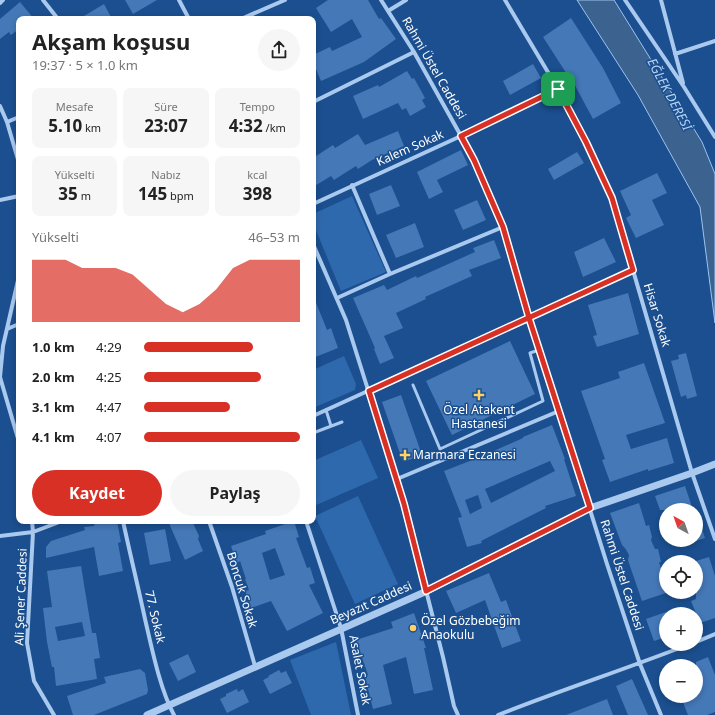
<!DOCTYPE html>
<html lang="tr">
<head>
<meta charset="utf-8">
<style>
	:root { --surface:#fff; --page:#f6f6f6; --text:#222; --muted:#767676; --accent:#d93025 }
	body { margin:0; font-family:"Noto Sans",sans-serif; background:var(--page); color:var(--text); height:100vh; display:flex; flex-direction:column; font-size:15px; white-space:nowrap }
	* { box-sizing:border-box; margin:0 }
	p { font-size:13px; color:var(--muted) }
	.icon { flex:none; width:22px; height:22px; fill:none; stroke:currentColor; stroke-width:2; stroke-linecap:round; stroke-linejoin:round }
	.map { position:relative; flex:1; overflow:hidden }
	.panel { position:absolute; left:16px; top:16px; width:300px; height:508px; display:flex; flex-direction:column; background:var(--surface); border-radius:8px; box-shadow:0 2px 6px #0003 }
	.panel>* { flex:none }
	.needle { width:26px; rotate:320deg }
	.controls { position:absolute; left:659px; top:503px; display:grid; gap:8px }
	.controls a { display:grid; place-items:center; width:44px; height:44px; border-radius:50%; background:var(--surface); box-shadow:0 2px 6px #0003; font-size:20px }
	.pin { position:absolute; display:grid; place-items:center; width:34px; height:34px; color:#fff; margin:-17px; border-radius:8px; box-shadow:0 2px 6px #0006 }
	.round { display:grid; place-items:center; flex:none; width:42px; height:42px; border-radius:21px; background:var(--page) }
	.head { display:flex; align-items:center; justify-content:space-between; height:68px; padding:0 16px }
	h1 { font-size:22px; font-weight:700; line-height:30px }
	.figures { display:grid; grid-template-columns:repeat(3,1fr); gap:6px; height:68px; padding:4px 16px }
	.figures div { display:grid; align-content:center; border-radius:8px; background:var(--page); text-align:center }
	.figures b { font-size:17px; font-weight:700 }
	.figures small { font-size:11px; font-weight:400 }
	.figures p { font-size:11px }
	.chart { height:112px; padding:8px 16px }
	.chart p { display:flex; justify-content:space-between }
	.chart svg { width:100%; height:72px; margin-top:4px; fill:var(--accent); opacity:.7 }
	.primary-button { display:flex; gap:8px; margin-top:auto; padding:8px 16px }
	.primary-button a { flex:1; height:46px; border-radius:24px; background:var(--accent); color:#fff; font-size:16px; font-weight:700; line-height:46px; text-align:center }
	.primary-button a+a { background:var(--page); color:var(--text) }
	ul { padding:0 16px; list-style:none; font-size:13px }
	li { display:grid; grid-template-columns:64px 48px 1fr; align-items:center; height:30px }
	li i { height:10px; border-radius:5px; background:var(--accent) }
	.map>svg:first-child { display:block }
</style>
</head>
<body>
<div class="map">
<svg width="715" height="715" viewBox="0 0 715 715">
	<rect width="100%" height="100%" fill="#1b4f8f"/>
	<path fill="#2e69ad" d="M352 196 386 272 341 291 313 223V214Z
		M344 356 356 384 355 390 313 408V370Z
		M361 440 378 478 314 506 313 503V461Z
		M358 496 398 584 355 604 315 516Z
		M336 642 351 715H311L290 660Z"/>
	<path fill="#3c6290" stroke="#9cc4f0" d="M577 0H614L702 142 715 174V323L700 207 638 95Z"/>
	<path fill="#4478b7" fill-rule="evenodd" d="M125 0H157L133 14Z
		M328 0H368L379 19 381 18 396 39 364 62 321 81 313 62V55L330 47 332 51 362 37 352 19 331 32 316 8Z
		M20 2 34 19H19V29L11 35 9 32 0 39V19Z
		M104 4 112 19H79Z
		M571 18 603 68 621 103 593 119 571 78 570 79 543 37Z
		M533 64 541 78 510 95 503 81Z
		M407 71 412 79 414 78 425 98 422 100 426 107 410 116 406 108 402 110 398 103 363 119 353 96 378 85 379 87Z
		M398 131 404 146 372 160 358 169 356 166 334 180 331 176 313 187V158L333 145 335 148 358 134 365 145Z
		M461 150 468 165 437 180 443 192 429 199 417 172Z
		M577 152 584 163 554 180 548 169Z
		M657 173 667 193 652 200 664 225 636 238 626 218 631 215 620 191Z
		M391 185 400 206 377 215 369 194Z
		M477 200 486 220 463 230 454 210Z
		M415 223 424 247 396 258 386 235Z
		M604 238 616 262 583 277 574 252Z
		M494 240 501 258 469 270 472 276 425 297 426 299 396 313 403 328 384 336 394 358 380 364 374 349 375 348 353 298 384 285 387 290 416 276 417 278 475 252 473 248Z
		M628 293 639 334 597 347 593 336 597 335 588 305Z
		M313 295 327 330 331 328 338 348 313 358Z
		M510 341 535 394 452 435 426 381Z
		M686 353 697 396 687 399 686 395 681 397 671 361 679 359 678 355Z
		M644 363 665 423 626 435 631 449 667 438 674 463 648 471V469L610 482 602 460 605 459 581 391 620 378 618 372Z
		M401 395 422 455 403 462 382 402Z
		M552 425 565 459H564L576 496 545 506 546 508 481 541 482 543 467 547 458 518 462 517 444 471 480 457 523 438V437ZM550 461 555 471 491 503 485 489ZM478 495 482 508 470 514 465 500Z
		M685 486 693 510H660L655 496Z
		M639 503 646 526 649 525 652 537 651 540 655 549H658L661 562H659L666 584V593L642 601 631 569 628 560 629 555 625 548 622 545 610 513Z
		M696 514H697L705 538 696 541Z
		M106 521H117L121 542 118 543 123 571 99 576 94 547 46 558V547L51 541 85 530 84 527 94 526 95 523Z
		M168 521H192L199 536 198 539 203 551 185 560Z
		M294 521 299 537 296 538 303 557 307 568 310 567 315 583 309 585 323 613 287 631 271 601 251 608 245 591 249 590 245 579H246L240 561 237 563 231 546 266 534 265 531ZM275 548 285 575 270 580 262 553Z
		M165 529 171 561 150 565 144 533Z
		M709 557 715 576V618L700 623 691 601 696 599V561Z
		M81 566 92 633H96L100 658 94 659 97 679 56 686 54 667H52L47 642 43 608 52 607 47 571ZM82 622 85 636 58 641 55 627Z
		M489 573 501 602 506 600 521 641 502 648 485 600 456 613 446 591Z
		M666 612V637L654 641 646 619Z
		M414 613 426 648H424L433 690 414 694 406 657 383 665 392 704 373 709 365 676 368 675 356 640 393 628 391 622Z
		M188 654 196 672 178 681 169 663Z
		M708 657 715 675V712L707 715H688L682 700 691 696H696V662Z
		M140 669 145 673 148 690 147 694 94 715H73L67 696 106 683 104 677Z
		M279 670 281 673 286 671 292 683 270 694 263 680 269 677 268 676Z
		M632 679 648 715H628L616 686Z
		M237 689 238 692 243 689 249 702 227 713 220 699 226 696V694Z
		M607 699 613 715H566Z"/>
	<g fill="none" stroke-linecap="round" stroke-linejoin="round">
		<path stroke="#a9c9ee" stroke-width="3" d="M413 385 440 449 543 401 530 353 539 350
			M326 410 331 426
			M313 433 342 422"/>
		<path stroke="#a9c9ee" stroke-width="4" d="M43 0 58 19
			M179 0 189 19
			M381 0 414 52 461 136 474 161 503 227 529 318 559 411 607 564 640 664 661 715
			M505 0 558 89 586 142 612 198 692 473 715 539
			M625 0 684 87 715 137
			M661 0 683 83
			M0 3 3 0
			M388 11 406 0
			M241 19 285 0
			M675 54 715 41
			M313 102 414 52
			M0 106 7 122 19 163
			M7 122 19 117
			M352 185 390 274
			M0 200 19 196
			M313 204 461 136 558 89
			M313 244 346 320 404 504 443 657 454 706 458 715
			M19 276 3 346 0 377 19 442
			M337 298 390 274 503 227
			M7 329 19 324
			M313 416 633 270
			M397 479 559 411
			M32 521 33 532 27 643 34 681 54 715
			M123 521C130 554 138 586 145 619 152 649 160 689 174 715
			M209 521 232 587 255 666
			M306 521 341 628 358 715
			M0 536 33 532 62 521
			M696 642 715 634
			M498 715C561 690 626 669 690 644"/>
		<path stroke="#a9c9ee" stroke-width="7" d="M147 715 427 591 590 508 692 473 715 464"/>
	</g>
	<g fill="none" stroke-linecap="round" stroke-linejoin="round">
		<g stroke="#fff" stroke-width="8">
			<path id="route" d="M558 89 461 136 474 160 503 227 529 318 590 508 426 591 404 504 369 391 633 270 612 198 586 142 558 89"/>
		</g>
		<use href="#route" stroke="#d93025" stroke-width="5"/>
	</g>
	<g fill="#ffd166" stroke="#1b4f8f" stroke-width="1.5">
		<path d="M477 389h4v4h4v4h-4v4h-4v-4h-4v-4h4z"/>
		<path d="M403 449h4v4h4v4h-4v4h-4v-4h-4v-4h4z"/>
		<circle cx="413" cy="628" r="4"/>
	</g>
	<g text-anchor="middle" stroke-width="3" stroke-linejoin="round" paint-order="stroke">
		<g font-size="12" fill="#fff" stroke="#1b4f8f">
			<text transform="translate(434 68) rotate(60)" y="4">Rahmi Üstel Caddesi</text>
			<text transform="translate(410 148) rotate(-24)" y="4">Kalem Sokak</text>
			<text transform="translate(657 315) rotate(73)" y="4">Hisar Sokak</text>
			<text transform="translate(622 575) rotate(72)" y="4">Rahmi Üstel Caddesi</text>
			<text transform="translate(242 590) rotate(73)" y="4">Boncuk Sokak</text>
			<text transform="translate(21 597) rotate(-88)" y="4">Ali Şener Caddesi</text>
			<text transform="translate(371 603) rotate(-24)" y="4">Beyazıt Caddesi</text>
			<text transform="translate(155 617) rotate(77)" y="4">77. Sokak</text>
			<text transform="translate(360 670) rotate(79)" y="4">Asalet Sokak</text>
		</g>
		<g font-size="12" fill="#fff" stroke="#1b4f8f" text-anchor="start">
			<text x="479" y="414" text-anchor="middle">Özel Atakent<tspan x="479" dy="14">Hastanesi</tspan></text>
			<text x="413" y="459">Marmara Eczanesi</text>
			<text x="421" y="625">Özel Gözbebeğim<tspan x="421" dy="14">Anaokulu</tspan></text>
		</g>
		<g font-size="13" font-style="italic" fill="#b5d3f5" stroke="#1b4f8f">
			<text transform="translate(670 94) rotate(62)" y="5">EĞLEK DERESİ</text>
		</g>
	</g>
</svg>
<div class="controls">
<a><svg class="needle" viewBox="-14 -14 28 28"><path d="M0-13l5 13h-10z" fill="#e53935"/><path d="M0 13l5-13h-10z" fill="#767676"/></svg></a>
<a><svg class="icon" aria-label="locate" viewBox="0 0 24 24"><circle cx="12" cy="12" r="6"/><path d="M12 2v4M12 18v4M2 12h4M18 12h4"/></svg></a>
<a>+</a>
<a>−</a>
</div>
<div class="pin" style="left:558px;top:89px;background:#1e9e55"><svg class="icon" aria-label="arrive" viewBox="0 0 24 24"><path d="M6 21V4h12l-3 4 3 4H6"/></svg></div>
<section class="panel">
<div class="head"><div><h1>Akşam koşusu</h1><p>19:37 · 5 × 1.0 km</p></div><a class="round"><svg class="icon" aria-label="share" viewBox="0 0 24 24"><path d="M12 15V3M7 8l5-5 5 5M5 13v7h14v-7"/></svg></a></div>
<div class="figures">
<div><p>Mesafe</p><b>5.10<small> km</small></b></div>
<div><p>Süre</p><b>23:07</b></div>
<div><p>Tempo</p><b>4:32<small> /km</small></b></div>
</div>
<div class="figures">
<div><p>Yükselti</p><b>35<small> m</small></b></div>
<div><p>Nabız</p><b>145<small> bpm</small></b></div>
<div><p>kcal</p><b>398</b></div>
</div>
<div class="chart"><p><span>Yükselti</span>46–53 m</p>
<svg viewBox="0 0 160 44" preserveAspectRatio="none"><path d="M0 44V6L10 6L20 6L30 11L40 11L50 11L60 15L70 24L80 33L90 38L100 33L110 24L120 11L130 6L140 6L150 6L160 6V44z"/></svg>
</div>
<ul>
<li><b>1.0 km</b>4:29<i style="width:70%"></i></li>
<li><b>2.0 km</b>4:25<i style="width:75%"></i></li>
<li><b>3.1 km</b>4:47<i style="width:55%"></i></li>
<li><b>4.1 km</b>4:07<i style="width:100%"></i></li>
</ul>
<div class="primary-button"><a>Kaydet</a><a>Paylaş</a></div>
</section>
</div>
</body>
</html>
